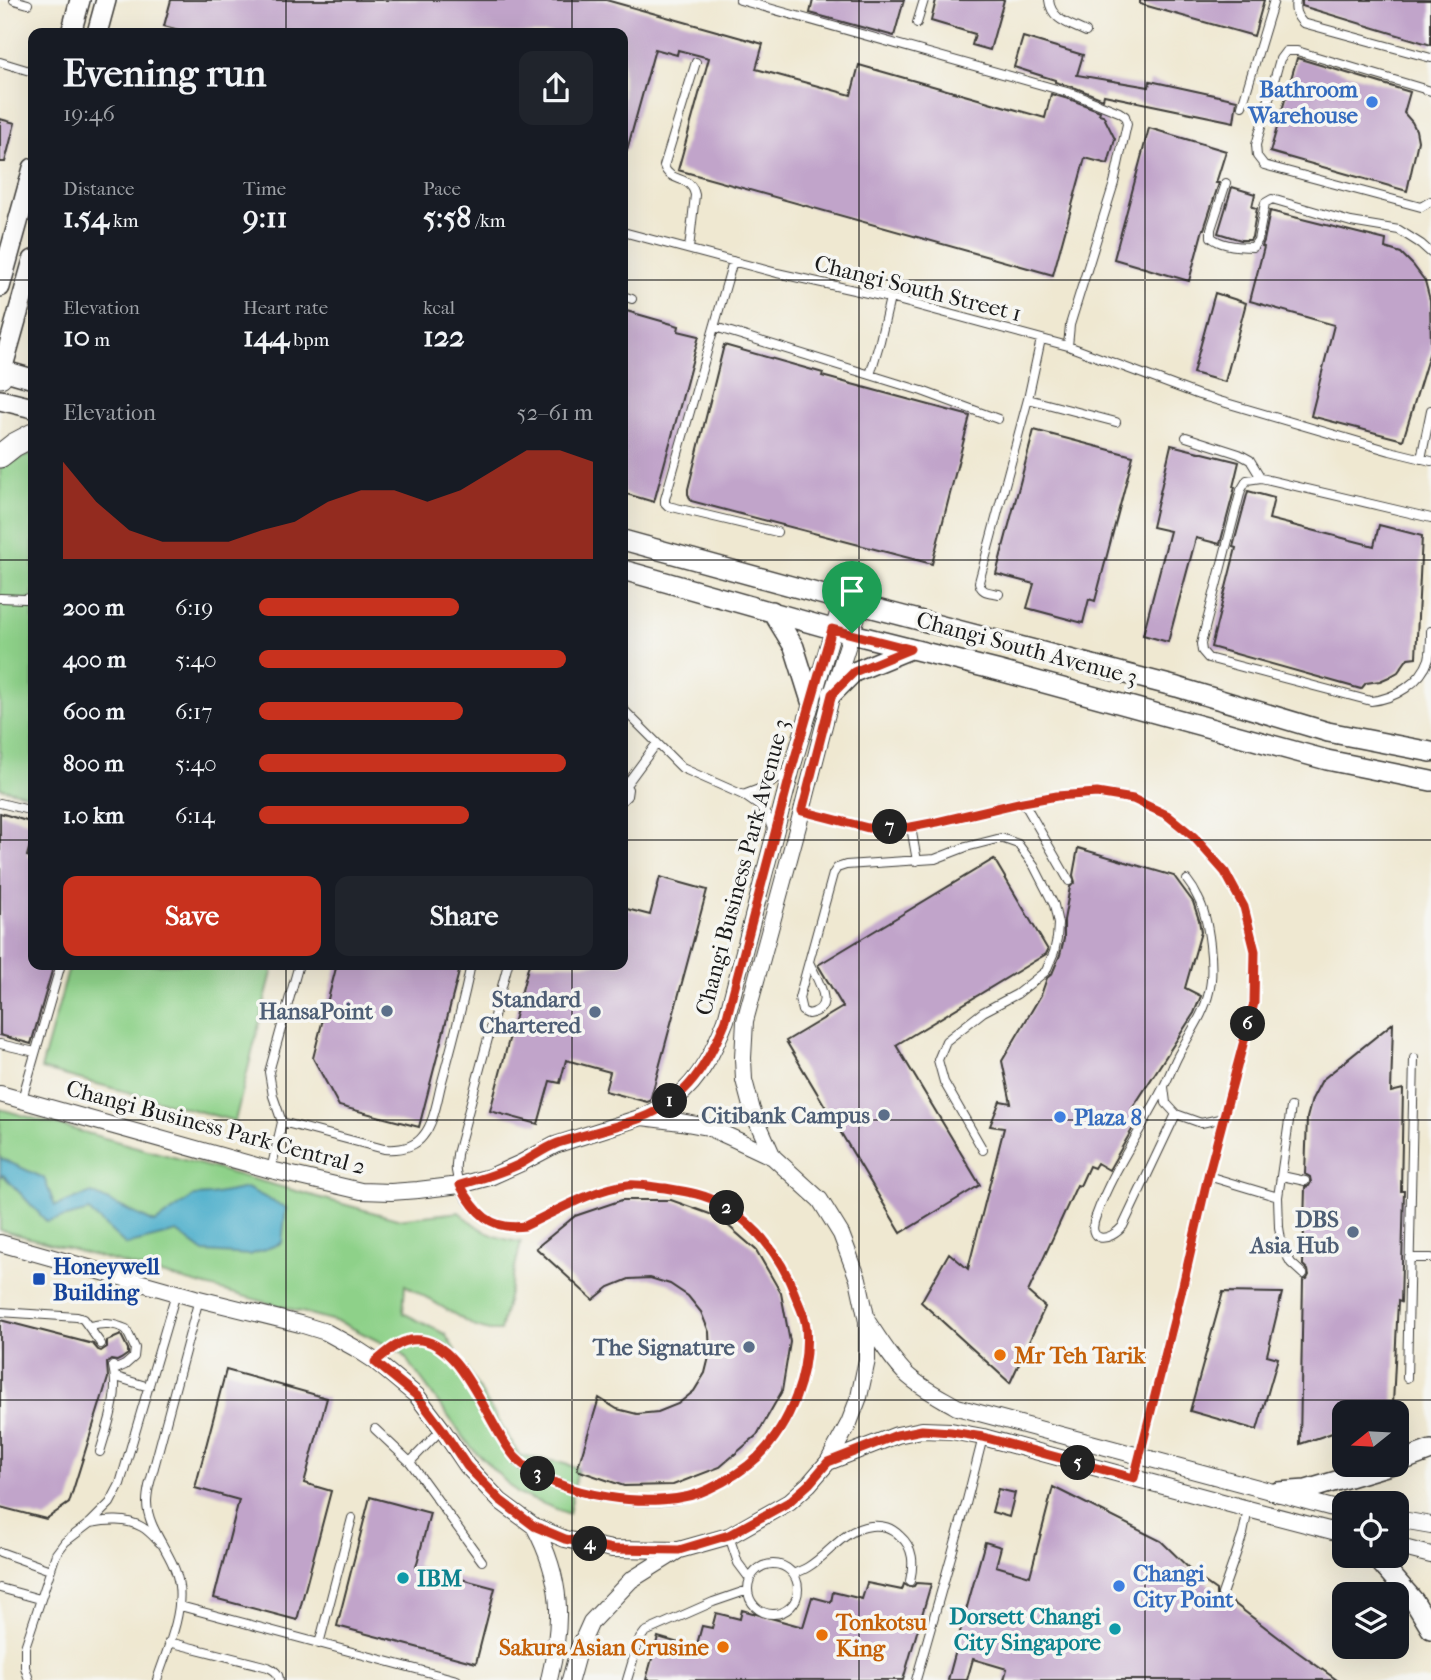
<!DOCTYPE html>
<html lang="en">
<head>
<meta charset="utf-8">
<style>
	:root { --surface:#171b24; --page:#20242c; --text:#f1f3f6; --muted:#9ea1a6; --accent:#c8321e }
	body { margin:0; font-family:"IM FELL French Canon",serif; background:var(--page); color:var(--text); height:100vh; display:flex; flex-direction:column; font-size:26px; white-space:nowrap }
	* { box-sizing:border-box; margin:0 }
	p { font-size:23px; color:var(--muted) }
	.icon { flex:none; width:38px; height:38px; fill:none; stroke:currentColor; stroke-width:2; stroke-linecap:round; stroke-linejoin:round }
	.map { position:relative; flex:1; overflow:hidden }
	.details { position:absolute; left:28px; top:28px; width:600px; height:942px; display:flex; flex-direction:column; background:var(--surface); border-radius:14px; box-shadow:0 7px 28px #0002 }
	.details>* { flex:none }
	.needle { width:46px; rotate:252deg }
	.fabs { position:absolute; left:1332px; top:1400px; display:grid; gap:14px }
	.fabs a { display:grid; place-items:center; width:77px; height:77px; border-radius:14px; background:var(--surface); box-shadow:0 7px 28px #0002; font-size:35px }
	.pin { position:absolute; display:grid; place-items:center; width:60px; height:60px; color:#fff; margin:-72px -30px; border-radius:50% 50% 50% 0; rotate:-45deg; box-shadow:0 0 7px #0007 }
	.pin .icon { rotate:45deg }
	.km { position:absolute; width:35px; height:35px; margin:-18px; border-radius:50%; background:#222; color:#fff; font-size:19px; line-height:35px; text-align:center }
	.round { display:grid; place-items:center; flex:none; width:74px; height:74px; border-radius:14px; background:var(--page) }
	.summary { display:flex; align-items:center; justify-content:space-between; height:119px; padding:0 35px }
	h1 { font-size:38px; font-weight:700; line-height:52px }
	.stats { display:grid; grid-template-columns:repeat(3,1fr); gap:10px; height:119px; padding:7px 35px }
	.stats div { display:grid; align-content:center }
	.stats b { font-size:30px; font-weight:700 }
	.stats small { font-size:19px; font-weight:400 }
	.stats p { font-size:19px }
	.chart { height:196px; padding:14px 35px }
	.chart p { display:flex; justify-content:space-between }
	.chart svg { width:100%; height:126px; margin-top:7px; fill:var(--accent); opacity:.7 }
	.button { display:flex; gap:14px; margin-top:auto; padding:14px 35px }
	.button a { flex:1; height:80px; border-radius:14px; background:var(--accent); color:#fff; font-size:28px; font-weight:700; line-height:80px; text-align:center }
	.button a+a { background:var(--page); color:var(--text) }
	ul { padding:0 35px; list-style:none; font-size:23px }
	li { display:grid; grid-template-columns:112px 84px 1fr; align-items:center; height:52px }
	li i { height:18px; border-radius:9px; background:var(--accent) }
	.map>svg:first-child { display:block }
</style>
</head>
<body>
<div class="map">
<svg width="1431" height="1680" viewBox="0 0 1431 1680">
	<rect width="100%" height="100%" fill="#f6f6f2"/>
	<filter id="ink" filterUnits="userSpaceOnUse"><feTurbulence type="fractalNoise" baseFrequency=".0143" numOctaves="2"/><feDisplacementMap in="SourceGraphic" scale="14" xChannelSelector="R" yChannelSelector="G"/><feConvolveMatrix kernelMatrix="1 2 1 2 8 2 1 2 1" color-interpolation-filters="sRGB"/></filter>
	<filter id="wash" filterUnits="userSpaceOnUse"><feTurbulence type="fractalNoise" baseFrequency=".00686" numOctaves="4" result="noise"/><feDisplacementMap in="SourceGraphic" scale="28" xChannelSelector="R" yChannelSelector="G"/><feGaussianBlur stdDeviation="1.57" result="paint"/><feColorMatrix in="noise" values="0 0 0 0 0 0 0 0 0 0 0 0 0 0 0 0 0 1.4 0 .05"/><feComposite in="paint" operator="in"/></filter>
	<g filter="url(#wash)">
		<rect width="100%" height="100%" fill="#efe8d1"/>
		<path fill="#8ed189" stroke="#557652" stroke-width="2" d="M33 453V796L0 788V467Z
			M70 964H274L235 1121 41 1069Z
			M0 1109 397 1219 459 1212C481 1231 492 1238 521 1242L500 1331H489L476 1327 405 1285 403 1313 445 1334 520 1456 558 1462 578 1468 569 1514 518 1494 470 1446 402 1353 342 1323 0 1230Z"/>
		<path fill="#4caecb" stroke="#346574" stroke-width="2" d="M0 1158 44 1178 55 1206 92 1193 155 1223 194 1196 211 1195 247 1188 286 1208 282 1243 250 1255 204 1252 177 1232 126 1245 89 1211 47 1222 3 1175 0 1176Z"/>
		<g id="blocks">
			<path fill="#c1a4ca" d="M171 0H606L763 44 756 69 851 95 859 65 1045 118 1051 94 1072 100 1100 111 1099 114 1103 115 1115 139 1108 164 1085 158 1053 275 678 170 709 58 678 50 677 55 655 49 627 150 623 149V33H190L164 26Z
				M813 0H904L894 36 810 13Z
				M936 0H1004L990 50 972 45 975 34 931 21Z
				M1140 0H1264L1254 36 1140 4Z
				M1302 0H1431V45L1302 6Z
				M1023 37 1083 55 1077 75 1149 87 1150 81 1237 100 1234 122 1104 95 1103 99 1076 88 1055 82V80L1014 67Z
				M1297 58 1410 92 1404 113 1412 122 1416 130 1418 141 1407 191 1270 152Z
				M0 119 15 123 5 162H0Z
				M1149 128 1226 151 1216 183H1219L1204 229H1203L1189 281 1114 259Z
				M1232 187 1255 194 1252 207 1257 208 1252 237 1250 240H1241L1218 233Z
				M1270 211 1386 240 1385 248 1401 253 1413 265 1425 281 1430 300 1431 348 1403 440 1311 416 1334 325 1250 301 1264 247 1262 246 1264 241Z
				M1215 293 1246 303 1225 382 1193 373Z
				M623 310 679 326 678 331 699 336 654 502 623 493Z
				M724 345 823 373 822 376 970 416 932 564 691 501 688 494V489Z
				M1034 430 1133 456 1095 601 1089 599 1083 623 1027 608 1034 584 996 574Z
				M1171 445 1239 462 1233 487H1235L1220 544 1196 538 1168 642 1143 635 1170 531 1152 527Z
				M1248 491 1274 498 1269 519 1374 546 1379 525 1422 536 1416 657 1408 658 1398 672 1389 677 1380 681 1366 683 1361 689 1211 647 1236 548 1233 547Z
				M0 813 33 823V834L27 856 33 858V964H54L31 1044 0 1035Z
				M1078 848 1174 876 1193 902 1199 920 1201 932 1185 988 1201 996 1194 1013 1132 1109 1141 1114 1109 1170 1097 1163 1094 1168 1089 1166 1080 1186 1077 1185 1028 1292 1045 1307 1010 1383 921 1302 949 1253 968 1269 1004 1128 990 1126 1000 1101 1011 1103 1002 1061 1041 995 1047 978 1052 974 1060 955 1064 939V920L1070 887 1075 882 1073 875Z
				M994 859 1048 950 1046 954 896 1045 980 1185 901 1233 786 1041 843 1007 818 965Z
				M660 877 707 890 650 1101 647 1102 605 1091 610 1072 566 1060 560 1083 550 1081 538 1124 490 1111 529 964H623V908L650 915Z
				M337 964H461L419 1127 339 1106 313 1058Z
				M1393 1023 1391 1092 1403 1089 1401 1191H1404L1401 1302 1398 1301 1393 1404 1377 1406V1412H1344V1429L1300 1444 1303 1280 1307 1279 1309 1275 1308 1270 1303 1265 1305 1187 1309 1186 1311 1182 1310 1177 1305 1174 1307 1118 1312 1099 1322 1080Z
				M622 1200H671L718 1217 756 1250 781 1293 790 1342 782 1391 757 1435 720 1467 673 1485 624 1486 577 1470 599 1398 617 1409 637 1414 658 1412 678 1404 694 1391 705 1373 710 1353 709 1332 701 1312 688 1296 670 1284 650 1278 629 1279 609 1287 593 1300 536 1248 575 1216Z
				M1223 1292 1282 1293 1267 1355 1278 1358 1257 1430 1190 1411Z
				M0 1320 93 1344 98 1350 101 1351 107 1347V1341L121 1335 128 1349V1354L121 1359 117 1361 111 1360 107 1363 108 1378 69 1503 46 1519 0 1507Z
				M226 1370 327 1398 304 1483 331 1491 297 1620 214 1598 239 1500 195 1488Z
				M1053 1487 1161 1541 1199 1578 1216 1590V1595L1218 1599 1223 1600 1227 1598 1299 1653 1337 1680H1004L1007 1669 973 1659 967 1680H948L958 1643H957L985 1542 1001 1547 996 1566 1030 1576Z
				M998 1489 1015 1493 1009 1517 992 1512Z
				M370 1497 430 1513 416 1567 495 1588 476 1663 337 1626Z
				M867 1583 902 1590 904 1584 909 1587 914 1586 916 1583 931 1584 903 1680H646L658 1637 696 1648 702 1626 712 1628 716 1613 740 1619 742 1610 803 1627 812 1597 831 1602 833 1592 862 1599Z"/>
		</g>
	</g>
	<g filter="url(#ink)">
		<use href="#blocks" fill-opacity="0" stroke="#3c3b37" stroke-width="2"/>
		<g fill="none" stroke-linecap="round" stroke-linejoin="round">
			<g stroke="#3c3b37" stroke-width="10">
				<path id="service" d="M14 0 28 4
					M740 0 1074 94 1119 112 1125 116 1127 124 1114 183 1070 325 1068 346
					M1049 0C1051 20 1070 24 1086 32
					M1296 0C1294 10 1296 16 1303 23L1431 58
					M917 23 924 0
					M0 62 33 72
					M1431 91 1297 51H1286L1280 59 1256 145 1257 156 1264 165 1421 207 1431 201
					M1242 106 1274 0
					M1226 183 1211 229V237C1221 246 1240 247 1253 247L1258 240 1265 203 1272 199 1351 222 1399 230 1421 244 1431 253
					M623 232 777 273 890 298 1068 346 1199 395 1390 451 1431 461
					M689 249 695 195C691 174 670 184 664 166L696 62
					M733 261 665 499V503L668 506 777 532
					M623 296 632 299
					M715 327 922 391 998 419
					M870 375 880 341 890 298
					M1028 399 1116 422
					M1186 437 1239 454 1250 460 1261 478
					M1421 459 1431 410
					M1431 518 1261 478 1247 480 1241 490 1201 644 1202 651 1208 658 1371 701C1394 699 1421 683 1429 659 1431 651 1431 640 1431 631
					M999 594C989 592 981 593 979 582L1028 399 1041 339
					M0 598 25 599 33 597
					M623 709 682 768 743 795 759 806 767 816 773 831
					M623 783 628 789 627 796 623 800
					M626 785 657 743
					M743 795 767 786 789 770
					M1023 801 1069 881
					M0 803 33 811
					M802 811 868 828 911 827 937 822 1023 801 1057 796 1097 793 1133 799 1167 815 1194 837 1225 872 1244 907 1255 951 1253 1003 1208 1176 1183 1285 1134 1478
					M911 827 917 861
					M809 962C817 980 838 1009 808 1014L802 1011 799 998 833 874 837 868 846 865 935 859 966 847 1001 838 1018 844 1034 866 1054 905 1058 924 1057 938 1054 952 1046 971 1017 994 983 1012 946 1041 938 1060 944 1082 983 1150
					M0 1044 35 1052
					M1164 1087 1166 1103 1176 1114 1201 1123 1224 1118
					M22 1099 61 964
					M1291 1107 1278 1197 1279 1227 1282 1247 1291 1263 1303 1274
					M1176 1114 1123 1226C1109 1243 1085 1243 1096 1216 1112 1171 1141 1131 1163 1088 1169 1077 1173 1065 1179 1054 1189 1034 1204 1015 1209 992 1215 969 1209 918 1198 898 1195 891 1191 885 1187 880
					M282 1122 384 1149C398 1150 414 1148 423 1136 434 1123 437 1101 441 1085 452 1045 463 1005 471 964
					M271 1170 282 1122 273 1096 269 1072 299 964
					M1208 1176 1278 1197
					M1282 1176 1305 1181
					M1409 1258H1431
					M0 1312 77 1317 83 1319 101 1344
					M90 1326C104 1323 113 1323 126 1329L135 1348 134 1357 125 1365 114 1370
					M375 1361C386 1353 397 1342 411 1340 422 1339 433 1340 441 1347 477 1375 490 1434 522 1465 527 1469 534 1472 540 1475 585 1499 662 1513 709 1489 726 1481 744 1470 758 1457 791 1424 810 1372 806 1327 805 1316 800 1306 796 1297 782 1258 757 1225 721 1204 706 1195 682 1191 665 1188 653 1187 640 1184 628 1185 594 1189 556 1212 525 1226 491 1231 461 1204 456 1171 455 1166 457 1159 457 1154L508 964
					M116 1377 149 1387
					M1407 1378 1414 1058
					M375 1429 410 1462 482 1561
					M100 1452C108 1424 120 1395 113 1366
					M410 1462 442 1429
					M90 1523C107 1520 126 1518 142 1527 149 1531 155 1538 160 1543
					M729 1536 738 1563 750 1579
					M0 1552 50 1570
					M748 1589a25 25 0 1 1 50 0a25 25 0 1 1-50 0Z
					M793 1574C798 1572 803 1570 808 1567 830 1554 843 1529 871 1526 883 1525 891 1527 900 1536 914 1548 914 1564 910 1581
					M0 1588 40 1599
					M1222 1594 1243 1534 1248 1509
					M180 1606 457 1680
					M169 1642 268 1667C274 1670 279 1673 279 1680
					M319 1644 352 1518
					M29 1680 25 1667V1647L56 1554 65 1542 90 1523 110 1503 120 1484 176 1293
					M157 1680C166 1652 183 1616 179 1586 176 1556 147 1531 147 1502 147 1497 148 1491 149 1486L199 1299
					M627 1680 639 1640 645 1632 713 1602 748 1590
					M916 1680 966 1504 983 1437"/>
			</g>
			<g stroke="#3c3b37" stroke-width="18">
				<path id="minor" d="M0 1094 271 1170 361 1191 391 1192 418 1190 460 1185 490 1177 521 1163 555 1145 642 1117 681 1122 708 1127 741 1142 773 1157 820 1200 841 1234 858 1279 867 1321V1360L859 1397 849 1423 828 1462
					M642 1117C653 1111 665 1105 676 1098 701 1079 715 1048 726 1020L792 768 842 600
					M773 1157 752 1110 744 1080 743 1058 745 1021 802 811 832 694 861 604
					M0 1243 195 1298 300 1324 326 1332 355 1348 375 1361 417 1396 442 1429 467 1466 500 1501 534 1526 565 1539 612 1549 679 1550 729 1536 789 1502 809 1484 828 1462 897 1435 922 1430 951 1431 983 1437 1248 1509 1344 1534
					M867 1321C879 1339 891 1359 906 1374 921 1388 940 1397 957 1407L1344 1511
					M1396 1519 1431 1525
					M534 1526C563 1580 563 1622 549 1680
					M1396 1546 1431 1555
					M570 1680 578 1651 591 1622 631 1580 679 1550"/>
			</g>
			<g stroke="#3c3b37" stroke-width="22">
				<path id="tertiary" d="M71 33 80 0
					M97 33 106 0
					M33 260 2 370 33 379
					M0 287 33 168
					M0 400 33 408
					M623 540 842 600 1177 687 1328 732 1431 752
					M623 570 832 629 1000 671 1327 760 1431 781
					M772 611 794 647 811 701
					M832 694 854 672 910 649
					M1396 1463 1431 1450
					M1278 1492 1306 1490 1390 1465
					M1342 1533 1344 1535
					M1375 1556 1414 1601 1431 1629"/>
			</g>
			<g stroke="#3c3b37" stroke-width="25">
				<path id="secondary" d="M0 370H2L0 376
					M0 456 14 445 33 435"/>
			</g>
			<use href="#service" stroke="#fff" stroke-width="8"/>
			<use href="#minor" stroke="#fff" stroke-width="16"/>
			<use href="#tertiary" stroke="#fff" stroke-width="19"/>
			<use href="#secondary" stroke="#fff" stroke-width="23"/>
		</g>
	</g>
	<g fill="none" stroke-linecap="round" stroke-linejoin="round" filter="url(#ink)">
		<g stroke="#fff" stroke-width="14">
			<path id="route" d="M832 629 910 649 854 672 832 694 802 811 868 828 911 827 937 822 1023 802 1057 796 1097 793 1133 799 1167 815 1194 837 1225 872 1244 907 1255 951 1254 1003 1208 1176 1183 1285 1134 1478 983 1437 951 1432 922 1430 897 1435 828 1462 809 1484 789 1502 729 1535 679 1550 612 1549 565 1539 534 1526 500 1500 467 1466 442 1429 417 1396 375 1362C386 1353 397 1342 411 1340 461 1333 487 1426 515 1457 551 1497 661 1513 709 1489 726 1481 744 1470 758 1457 791 1424 810 1373 806 1327 805 1315 798 1303 794 1292 780 1255 755 1224 721 1204 705 1194 683 1191 665 1188 653 1187 640 1184 628 1185 595 1188 555 1212 525 1226 490 1231 475 1212 460 1185 481 1179 501 1173 520 1164 533 1157 545 1148 558 1143 585 1134 614 1128 641 1118 687 1100 708 1064 726 1020L792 768Z"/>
		</g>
		<use href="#route" stroke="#c8321e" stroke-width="9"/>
	</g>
	<path fill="none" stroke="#1c1c1c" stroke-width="2" stroke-opacity="0.55" d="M286 0V33M572 0V33M859 0V1680M1145 0V1680M0 280H33M623 280H1431M0 560H33M623 560H1431M0 840H33M623 840H1431M286 964V1680M572 964V1680M0 1120H1431M0 1400H1431"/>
	<g fill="#3f7fe0" stroke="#f6f6f2" stroke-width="2.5">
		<circle cx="1372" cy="102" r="7"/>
		<circle cx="1060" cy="1117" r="7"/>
		<circle cx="1119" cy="1586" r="7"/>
	</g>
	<g fill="#5c6f8a" stroke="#f6f6f2" stroke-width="2.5">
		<circle cx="387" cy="1011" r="7"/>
		<circle cx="595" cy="1012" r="7"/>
		<circle cx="884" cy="1115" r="7"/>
		<circle cx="1353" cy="1232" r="7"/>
		<circle cx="749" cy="1347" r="7"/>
	</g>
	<rect fill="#1a4fb4" stroke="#f6f6f2" stroke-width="2.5" x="32" y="1272" width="14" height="14" rx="3.5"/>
	<g fill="#e8710a" stroke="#f6f6f2" stroke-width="2.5">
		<circle cx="1000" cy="1355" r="7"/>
		<circle cx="822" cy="1635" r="7"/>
		<circle cx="723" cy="1647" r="7"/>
	</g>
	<g fill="#0f9aa8" stroke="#f6f6f2" stroke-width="2.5">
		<circle cx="403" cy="1578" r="7"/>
		<circle cx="1115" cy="1629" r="7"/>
	</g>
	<g text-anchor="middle" stroke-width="7" stroke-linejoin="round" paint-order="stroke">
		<g font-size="23" font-weight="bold" fill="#366cbe" stroke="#f6f6f2" text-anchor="start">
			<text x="1358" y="97" text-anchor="end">Bathroom<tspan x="1358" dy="26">Warehouse</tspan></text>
			<text x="1074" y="1125">Plaza 8</text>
			<text x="1133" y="1581">Changi<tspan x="1133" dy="26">City Point</tspan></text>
		</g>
		<g font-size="23" fill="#1c1c1c" stroke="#f6f6f2">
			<text transform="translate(918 288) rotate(14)" y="8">Changi South Street 1</text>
			<text transform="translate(1027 648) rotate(15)" y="8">Changi South Avenue 3</text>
			<text transform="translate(742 867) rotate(-75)" y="8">Changi Business Park Avenue 3</text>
			<text transform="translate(216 1127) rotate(15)" y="8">Changi Business Park Central 2</text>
		</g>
		<g font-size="23" font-weight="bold" fill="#4e5e75" stroke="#f6f6f2" text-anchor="end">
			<text x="581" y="1007">Standard<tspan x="581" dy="26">Chartered</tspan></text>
			<text x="373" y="1019">HansaPoint</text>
			<text x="870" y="1123">Citibank Campus</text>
			<text x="1339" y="1227">DBS<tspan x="1339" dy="26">Asia Hub</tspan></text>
			<text x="735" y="1355">The Signature</text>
		</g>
		<g font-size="23" font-weight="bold" fill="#164399" stroke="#f6f6f2" text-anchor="start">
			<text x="53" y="1274">Honeywell<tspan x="53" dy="26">Building</tspan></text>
		</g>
		<g font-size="23" font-weight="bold" fill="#c56008" stroke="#f6f6f2" text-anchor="start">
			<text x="1014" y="1363">Mr Teh Tarik</text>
			<text x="836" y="1630">Tonkotsu<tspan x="836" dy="26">King</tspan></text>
			<text x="709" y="1655" text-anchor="end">Sakura Asian Crusine</text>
		</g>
		<g font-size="23" font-weight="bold" fill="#0d838f" stroke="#f6f6f2" text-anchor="start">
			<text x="417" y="1586">IBM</text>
			<text x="1101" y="1624" text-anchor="end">Dorsett Changi<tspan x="1101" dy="26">City Singapore</tspan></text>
		</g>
	</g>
</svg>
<div class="fabs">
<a><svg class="needle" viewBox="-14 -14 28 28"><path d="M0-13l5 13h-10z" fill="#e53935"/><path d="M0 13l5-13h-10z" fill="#9ea1a6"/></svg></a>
<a><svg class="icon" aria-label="locate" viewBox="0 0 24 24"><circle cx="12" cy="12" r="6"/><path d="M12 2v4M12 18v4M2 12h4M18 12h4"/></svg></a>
<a><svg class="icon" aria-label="layers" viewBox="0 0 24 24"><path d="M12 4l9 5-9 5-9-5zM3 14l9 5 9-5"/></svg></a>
</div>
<div class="pin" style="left:852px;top:633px;background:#1e9e55"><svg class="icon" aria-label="arrive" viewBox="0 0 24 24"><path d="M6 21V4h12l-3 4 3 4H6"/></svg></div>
<b class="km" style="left:670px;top:1101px">1</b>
<b class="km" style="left:727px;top:1208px">2</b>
<b class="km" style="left:538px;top:1474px">3</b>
<b class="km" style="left:590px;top:1544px">4</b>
<b class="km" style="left:1078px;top:1463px">5</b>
<b class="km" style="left:1248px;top:1024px">6</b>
<b class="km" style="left:890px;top:827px">7</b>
<section class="details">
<div class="summary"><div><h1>Evening run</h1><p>19:46</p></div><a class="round"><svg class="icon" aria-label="share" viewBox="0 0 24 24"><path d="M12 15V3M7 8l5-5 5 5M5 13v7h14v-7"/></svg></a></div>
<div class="stats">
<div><p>Distance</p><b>1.54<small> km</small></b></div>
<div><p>Time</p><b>9:11</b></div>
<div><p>Pace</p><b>5:58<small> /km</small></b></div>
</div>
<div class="stats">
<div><p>Elevation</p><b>10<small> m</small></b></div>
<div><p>Heart rate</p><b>144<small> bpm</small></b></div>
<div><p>kcal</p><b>122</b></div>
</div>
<div class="chart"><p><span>Elevation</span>52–61 m</p>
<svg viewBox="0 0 160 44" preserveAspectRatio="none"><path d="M0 44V10L10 24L20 34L30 38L40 38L50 38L60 34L70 31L80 24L90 20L100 20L110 24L120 20L130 13L140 6L150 6L160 10V44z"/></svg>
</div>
<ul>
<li><b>200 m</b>6:19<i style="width:60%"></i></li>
<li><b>400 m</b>5:40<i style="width:92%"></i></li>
<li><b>600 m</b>6:17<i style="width:61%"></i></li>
<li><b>800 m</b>5:40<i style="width:92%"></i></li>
<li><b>1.0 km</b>6:14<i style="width:63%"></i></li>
</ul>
<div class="button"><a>Save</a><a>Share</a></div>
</section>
</div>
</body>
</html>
